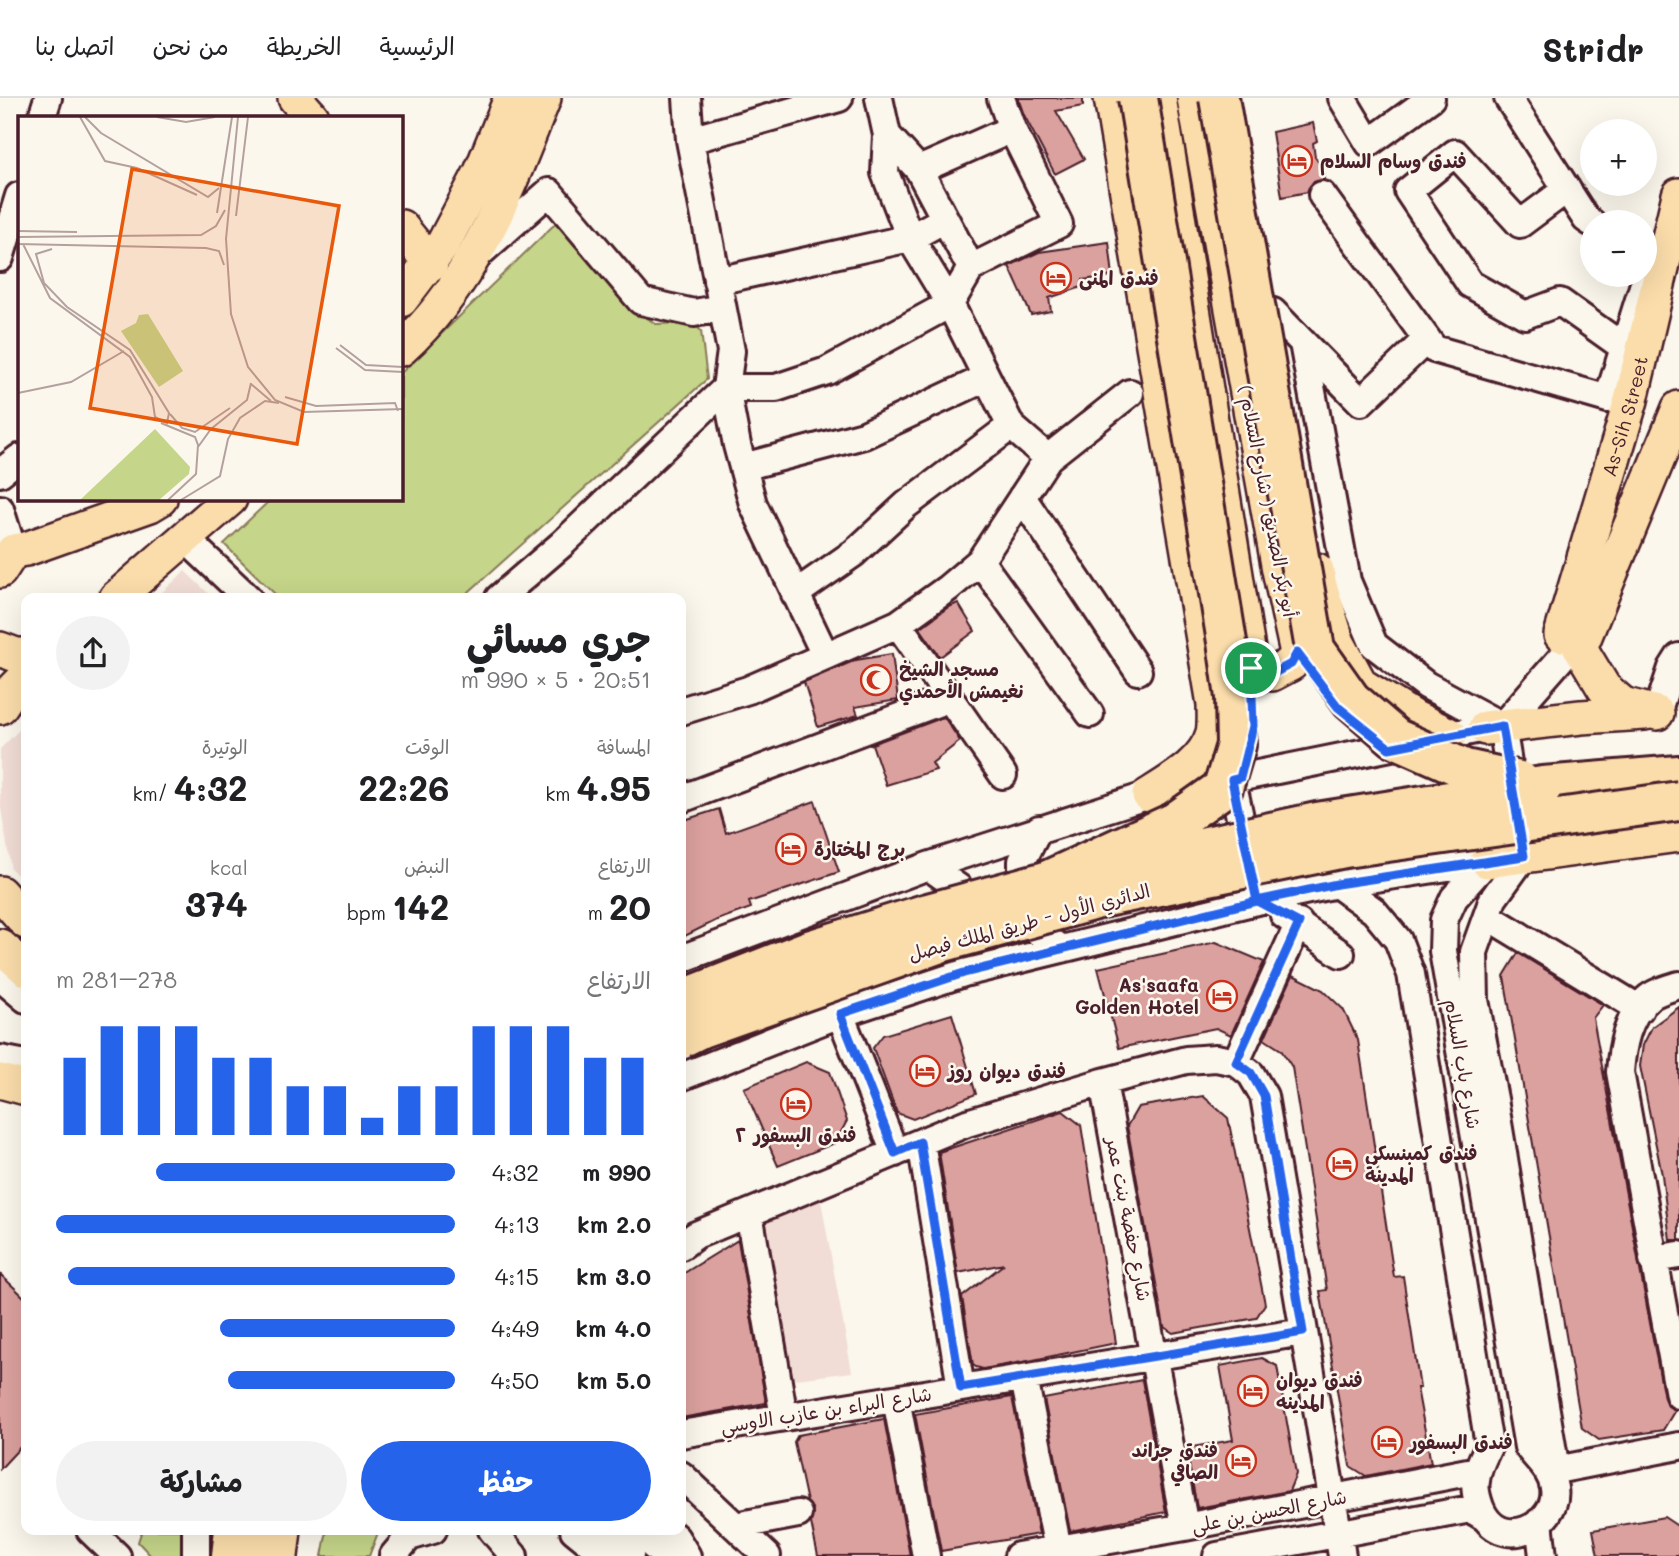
<!DOCTYPE html>
<html lang="ar">
<head>
<meta charset="utf-8">
<style>
	:root { --surface:#fff; --page:#f2f2f2; --text:#202124; --muted:#757577; --line:#e0e0e0; --accent:#2563eb }
	body { margin:0; font-family:Mali,"Playpen Sans Arabic",sans-serif; background:var(--page); color:var(--text); direction:rtl; height:100vh; display:flex; flex-direction:column; font-size:26px; white-space:nowrap }
	* { box-sizing:border-box; margin:0 }
	p { font-size:23px; color:var(--muted) }
	.icon { flex:none; width:38px; height:38px; fill:none; stroke:currentColor; stroke-width:2; stroke-linecap:round; stroke-linejoin:round }
	.map { position:relative; flex:1; overflow:hidden; direction:ltr }
	.details { position:absolute; left:21px; top:495px; width:665px; height:942px; display:flex; flex-direction:column; background:var(--surface); border-radius:14px; box-shadow:0 7px 28px #0002; direction:rtl }
	.details>* { flex:none }
	.controls { position:absolute; left:1580px; top:21px; display:grid; gap:14px }
	.controls a { display:grid; place-items:center; width:77px; height:77px; border-radius:50%; background:var(--surface); box-shadow:0 7px 28px #0002; font-size:35px }
	.pin { position:absolute; display:grid; place-items:center; width:60px; height:60px; color:#fff; margin:-30px; border:4px solid #fff; border-radius:50%; box-shadow:0 2px 7px #0007 }
	.round { display:grid; place-items:center; flex:none; width:74px; height:74px; border-radius:37px; background:var(--page) }
	.summary { display:flex; align-items:center; justify-content:space-between; height:119px; padding:0 35px }
	h1 { font-size:38px; font-weight:700; line-height:52px }
	.figures { display:grid; grid-template-columns:repeat(3,1fr); gap:10px; height:119px; padding:7px 35px }
	.figures div { display:grid; align-content:center }
	.figures b { font-size:35px; font-weight:700 }
	.figures small { font-size:19px; font-weight:400 }
	.figures p { font-size:19px }
	.chart { height:196px; padding:14px 35px }
	.chart p { display:flex; justify-content:space-between }
	.chart svg { width:100%; height:126px; margin-top:7px; stroke:var(--accent); stroke-width:6 }
	.button { display:flex; gap:14px; margin-top:auto; padding:14px 35px }
	.button a { flex:1; height:80px; border-radius:42px; background:var(--accent); color:#fff; font-size:28px; font-weight:700; line-height:80px; text-align:center }
	.button a+a { background:var(--page); color:var(--text) }
	ul { padding:0 35px; list-style:none; font-size:23px }
	li { display:grid; grid-template-columns:112px 84px 1fr; align-items:center; height:52px }
	li i { height:18px; border-radius:9px; background:var(--accent) }
	header { display:flex; align-items:center; gap:42px; box-sizing:border-box; height:98px; padding:0 35px; background:var(--surface); border-bottom:2px solid var(--line) }
	header strong { font-size:33px }
	nav { display:flex; gap:38px; margin-inline-start:auto; font-size:24px }
	.map>svg:first-child { display:block }
</style>
</head>
<body>
<header>
<strong>Stridr</strong>
<nav><a>الرئيسية</a><a>الخريطة</a><a>من نحن</a><a>اتصل بنا</a></nav>
</header>
<div class="map">
<svg width="1679" height="1458" viewBox="0 0 1679 1458">
	<rect width="100%" height="100%" fill="#fbf7ec"/>
	<filter id="ink" filterUnits="userSpaceOnUse"><feTurbulence type="fractalNoise" baseFrequency=".0143" numOctaves="2"/><feDisplacementMap in="SourceGraphic" scale="14" xChannelSelector="R" yChannelSelector="G"/><feConvolveMatrix kernelMatrix="1 2 1 2 8 2 1 2 1" color-interpolation-filters="sRGB"/></filter>
	<g filter="url(#ink)">
		<path fill="#f1ddd5" d="M185 473 213 500H214H156Z
			M26 625V785L11 771 0 705V651Z
			M820 1097 852 1274 781 1283 753 1119Z"/>
		<path fill="#c5d589" stroke="#887a5a" stroke-width="2" d="M560 121 637 213 656 226 694 225 701 233 707 281 462 500H279L224 446 271 401H401V275Z
			M142 1432H189L188 1458H151L138 1444Z
			M327 1432H379L369 1458H322Z"/>
		<path fill="#dba19e" stroke="#4a1f2b" stroke-width="2" d="M1018 0H1083V8L1056 13 1084 61 1055 76 1024 17Z
			M1313 25 1317 43 1313 45 1315 59 1323 71 1324 82 1313 84 1307 94 1282 99 1272 34Z
			M1109 144 1113 178 1083 182 1082 189 1049 200 1051 213 1031 217 1009 168 1039 154Z
			M958 505 975 533 940 559 920 530 947 510Z
			M892 556 898 602 855 609 858 617 818 629 804 584 856 562Z
			M944 619 960 643 932 665 936 672 886 687 872 646Z
			M815 703 839 774 749 804 751 810 717 822 681 840V723L719 711 726 735Z
			M1216 844 1264 864 1231 937 1216 930 1119 950 1098 870Z
			M1518 855 1603 907 1593 920 1664 1300 1668 1308 1675 1312 1663 1332 1599 1342 1582 1330 1504 878Z
			M1293 877 1323 892 1343 911 1358 942 1394 1179 1403 1178 1420 1290H1417L1431 1365 1366 1378 1350 1368 1320 1193 1327 1192 1292 969 1281 952 1264 941Z
			M1679 909V1142H1670L1662 1077 1640 968 1643 947 1652 929Z
			M952 916 976 996 913 1021 897 1015 873 950 883 937Z
			M806 964 830 974 847 1023 835 1045 778 1068 744 990Z
			M1203 998 1228 1020 1265 1206 1256 1220 1173 1235 1164 1229 1127 1028 1138 1009Z
			M1063 1013 1081 1027 1116 1245 1033 1262 983 1271 976 1269 973 1267 962 1199 1004 1166 958 1175 939 1054Z
			M738 1142 766 1305 681 1320V1177Z
			M0 1176 26 1201V1343L0 1371Z
			M1262 1260 1277 1268 1296 1376 1289 1393 1197 1410 1186 1350 1233 1342 1220 1268Z
			M1142 1282 1166 1414 1070 1433 1044 1301Z
			M1012 1299 1039 1436 941 1453 915 1316Z
			M884 1321 910 1458H818L811 1425 813 1412 807 1404 794 1344 798 1337Z
			M1664 1419 1679 1429V1458H1598L1593 1432Z"/>
		<g fill="none" stroke-linecap="round" stroke-linejoin="round">
			<g stroke="#4a1f2b" stroke-width="32">
				<path id="minor" d="M879 0 887 37 885 75 910 140 950 206 1011 328 1048 360
					M1342 0 1369 45 1431 0
					M1508 0 1586 121 1592 125
					M42 19 48 0
					M887 37 919 72 971 170
					M690 42 839 0
					M919 72 1012 31
					M1567 91 1520 126 1455 55 1408 93 1470 186 1525 217 1560 204 1640 261
					M1322 97 1434 251 1608 301 1643 189
					M480 155 549 94 641 203 694 215 722 210
					M0 160 19 98
					M717 183 910 140 945 121
					M1273 214 1361 304 1427 241
					M1303 245 1347 483 1374 547 1426 587 1502 628
					M743 369 864 337 986 280
					M0 375 19 360
					M1022 399 1138 573
					M0 411 13 453 0 451
					M181 444 193 448 248 500
					M980 463 1090 616
					M795 496 854 455 906 407 1011 328
					M499 500 562 446 726 290 731 253 690 42 687 0
					M898 526 1003 677
					M825 557 753 406 737 347 726 290H776L827 273 950 206 971 170 1059 126 1012 31 1001 0
					M681 613 748 592 898 526 948 490 980 463 1048 360 1130 295
					M1657 615 1672 570 1679 559
					M1502 628 1513 695
					M1502 628 1565 556
					M1232 682 1248 757
					M1213 685 1485 630
					M681 701 950 600
					M1039 731 1022 763V801L1038 834 1062 851
					M1522 747 1524 758 1493 801 1474 854 1475 902 1494 1001 1556 1372
					M928 768 959 790 972 818
					M1337 786 1374 813 1398 842 1411 876 1489 1347C1484 1358 1477 1370 1476 1383 1474 1392 1477 1400 1480 1409 1499 1458 1560 1427 1554 1390 1551 1372 1538 1363 1528 1349L1443 853 1444 822 1454 800 1487 763
					M1284 817 1341 856
					M1487 818 1640 911
					M681 861 928 768 1149 697 1168 694
					M0 879 26 901
					M1679 887C1670 890 1654 894 1647 901 1627 920 1622 948 1620 974L1679 1297
					M840 916 895 1055
					M0 961 26 966
					M1236 964 1299 825
					M681 979 840 916 964 875 1257 803 1337 786 1487 763
					M1103 984 1185 1429
					M921 1044 961 1290
					M749 1115 784 1319
					M681 1148 696 1137 967 1025 1103 984 1186 962 1216 960 1236 964 1251 976 1264 998 1342 1458
					M1653 1161 1679 1157
					M1024 1280 1058 1451
					M896 1301 926 1458
					M681 1336 1303 1234
					M1548 1371 1556 1372 1679 1348
					M681 1377 767 1458
					M1539 1424 1543 1458
					M735 1428 798 1416
					M90 1432 117 1458
					M196 1432V1458
					M492 1432 514 1458
					M574 1432 606 1458
					M601 1432 630 1458
					M635 1432 665 1458
					M667 1432 676 1440 687 1458
					M393 1458 409 1439 433 1432
					M1018 1458 1185 1429 1478 1372
					M1217 1458 1471 1411 1484 1419"/>
			</g>
			<g stroke="#4a1f2b" stroke-width="38">
				<g id="major">
					<path d="M295 0 312 19"/>
					<path d="M1111 0 1214 606C1214 615 1215 626 1213 635 1205 664 1173 682 1149 697"/>
					<path d="M1159 0 1251 570 1272 576 1291 566 1297 555 1279 472 1194 0"/>
					<path d="M401 129 431 166"/>
					<path d="M401 202 442 148 481 74 511 0"/>
					<path d="M401 251C475 184 508 90 544 0"/>
					<path d="M1317 472 1320 488 1338 545 1361 587 1411 618 1450 637"/>
					<path d="M0 473 13 453 26 451 150 407 160 401"/>
					<path d="M116 500 230 401"/>
					<path id="s1" d="M1561 537 1631 302 1679 97"/>
					<path d="M0 551 16 557H26"/>
					<path d="M0 609 8 597 26 579"/>
					<path d="M1657 615 1623 606 1604 590 1580 550 1679 310"/>
					<path d="M1485 630 1581 619 1645 615"/>
					<path d="M1487 763 1679 737"/>
					<path d="M0 795 26 824"/>
					<path d="M0 848 26 871"/>
					<path d="M0 983 26 990"/>
					<path d="M281 1458 284 1432"/>
				</g>
			</g>
			<g stroke="#4a1f2b" stroke-width="44">
				<path id="highway" d="M1543 688 1679 677
					M231 1458 234 1432
					M260 1458V1432"/>
			</g>
			<use href="#minor" stroke="#fbf7ec" stroke-width="26"/>
			<use href="#major" stroke="#fbddab" stroke-width="33"/>
			<use href="#highway" stroke="#fbddab" stroke-width="38"/>
			<g stroke="#4a1f2b" stroke-width="44" stroke-linecap="butt">
				<path id="highway-bridge" d="M1219 0 1315 551 1351 602 1395 640 1465 671 1520 683
					M1046 783 1175 724 1223 690 1236 647 1235 599 1227 544 1138 0
					M681 902 809 852 928 815 1046 783 1317 724 1543 688
					M681 940 701 930 940 845 1106 799 1345 750 1679 703"/>
			</g>
			<use href="#highway-bridge" stroke="#fbddab" stroke-width="38"/>
		</g>
	</g>
	<g fill="none" stroke-linecap="round" stroke-linejoin="round" filter="url(#ink)">
		<g stroke="#fff" stroke-width="14">
			<path id="route" d="M1251 570 1253 628 1240 680 1232 682 1257 803 964 875 840 916 895 1055 920 1044 961 1290 1303 1234 1264 998 1251 975 1236 964 1299 825 1257 803 1337 786 1524 758 1502 628 1389 650 1338 609 1297 555 1291 566 1272 576 1251 570"/>
		</g>
		<use href="#route" stroke="#2563eb" stroke-width="9"/>
	</g>
	<defs>
		<g id="hotel-ring" transform="scale(1.575)"><circle r="9.5" fill="#fbf7ec" stroke="#c8321e" stroke-width="1.5"/><path d="M-6-4.5h1.5V1H6V5H4.5V3h-9V5H-6ZM-4 0a1.8 1.8 0 1 1 3.6 0ZM.5 0V-2.5h3Q6-2.5 6 0Z" fill="#c8321e"/></g>
		<g id="mosque-ring" transform="scale(1.575)"><circle r="9.5" fill="#fbf7ec" stroke="#c8321e" stroke-width="1.5"/><path d="M3.5-4.9A6 6 0 1 0 3.5 4.9A5 5 0 1 1 3.5-4.9Z" fill="#c8321e"/></g>
	</defs>
	<g fill-rule="evenodd">
		<use href="#hotel-ring" x="1297" y="63"/>
		<use href="#hotel-ring" x="1056" y="180"/>
		<use href="#mosque-ring" x="876" y="582"/>
		<use href="#hotel-ring" x="791" y="751"/>
		<use href="#hotel-ring" x="1222" y="898"/>
		<use href="#hotel-ring" x="925" y="973"/>
		<use href="#hotel-ring" x="796" y="1006"/>
		<use href="#hotel-ring" x="1342" y="1066"/>
		<use href="#hotel-ring" x="1253" y="1293"/>
		<use href="#hotel-ring" x="1387" y="1344"/>
		<use href="#hotel-ring" x="1241" y="1363"/>
	</g>
	<g text-anchor="middle" stroke-width="5" stroke-linejoin="round" paint-order="stroke">
		<g font-size="19" font-weight="bold" fill="#4a1f2b" stroke="#fbf7ec" text-anchor="start">
			<text x="1320" y="70">فندق وسام السلام</text>
			<text x="1079" y="187">فندق المنى</text>
			<text x="899" y="578">مسجد الشيخ<tspan x="899" dy="22">نغيمش الأحمدي</tspan></text>
			<text x="814" y="758">برج المختارة</text>
			<text x="1199" y="894" text-anchor="end">As'saafa<tspan x="1199" dy="22">Golden Hotel</tspan></text>
			<text x="948" y="980">فندق ديوان روز</text>
			<text x="796" y="1044" text-anchor="middle">فندق البسفور ٢</text>
			<text x="1365" y="1062">فندق كمبنسكي<tspan x="1365" dy="22">المدينة</tspan></text>
			<text x="1276" y="1289">فندق ديوان<tspan x="1276" dy="22">المدينه</tspan></text>
			<text x="1410" y="1351">فندق البسفور</text>
			<text x="1218" y="1359" text-anchor="end">فندق جراند<tspan x="1218" dy="22">الصافي</tspan></text>
		</g>
		<g font-size="19" fill="#4a1f2b" stroke="#fbf7ec">
			<text dy="7" stroke="none"><textPath href="#s1" startOffset="228">As-Sih Street</textPath></text>
			<text transform="translate(1268 403) rotate(79)" y="7">( شارع السلام ) أبو بكر الصديق</text>
			<text transform="translate(1029 824) rotate(-15)" y="7">الدائري الأول - طريق الملك فيصل</text>
			<text transform="translate(1463 966) rotate(80)" y="7">شارع باب السلام</text>
			<text transform="translate(1129 1121) rotate(79)" y="7">شارع حفصة بنت عمر</text>
			<text transform="translate(826 1312) rotate(-9)" y="7">شارع البراء بن عازب الاوسي</text>
			<text transform="translate(1269 1413) rotate(-11)" y="7">شارع الحسن بن على</text>
		</g>
	</g>
	<g transform="translate(18 18)">
		<rect width="385" height="385" fill="#fbf7ec"/>
		<path d="M130 198 165 255 141 271 103 215 118 207 121 199ZM137 313 172 351 171 358 141 384H62Z" fill="#c5d589"/>
		<path fill="none" stroke="#b4a19f" stroke-width="2" d="M62 1 87 45 119 52 179 79M67 1 83 17 190 81 201 72M139 1 168 6 197 1M220 1 208 123 213 198 230 251 257 284 286 296 385 293M199 97 214 1M218 100 230 1M0 115 59 116M0 121 183 119 198 110 207 94M0 128 188 132 201 135 206 149M5 128 32 182 112 241 134 281 137 301 149 307 151 297 112 234 49 191 26 167 18 138 34 133M322 229 348 249 385 251M318 232 347 254 385 256M233 268 253 285M0 277 53 266 106 235M267 281 298 290 377 287 380 295M152 298 164 312 177 316 212 292M143 307 177 321 180 329 178 358 150 384M180 331 193 313 229 284 233 267M163 384 202 360 210 323 222 302 247 285 261 287"/>
		<path fill="#e8590c" fill-opacity="0.15" stroke="#e8590c" stroke-width="3.5" d="M114 53 321 90 279 328 72 292Z"/>
		<rect width="385" height="385" fill="none" stroke="#4a1f2b" stroke-width="3.5"/>
	</g>
</svg>
<div class="controls">
<a>+</a>
<a>−</a>
</div>
<div class="pin" style="left:1251px;top:570px;background:#1e9e55"><svg class="icon" aria-label="arrive" viewBox="0 0 24 24"><path d="M6 21V4h12l-3 4 3 4H6"/></svg></div>
<section class="details">
<div class="summary"><div><h1>جري مسائي</h1><p>20:51 · 5 × 990 m</p></div><a class="round"><svg class="icon" aria-label="share" viewBox="0 0 24 24"><path d="M12 15V3M7 8l5-5 5 5M5 13v7h14v-7"/></svg></a></div>
<div class="figures">
<div><p>المسافة</p><b>4.95<small> km</small></b></div>
<div><p>الوقت</p><b>22:26</b></div>
<div><p>الوتيرة</p><b>4:32<small> /km</small></b></div>
</div>
<div class="figures">
<div><p>الارتفاع</p><b>20<small> m</small></b></div>
<div><p>النبض</p><b>142<small> bpm</small></b></div>
<div><p>kcal</p><b>374</b></div>
</div>
<div class="chart"><p><span>الارتفاع</span>278–281 m</p>
<svg viewBox="0 0 160 44" preserveAspectRatio="none"><path d="M5 44V17M15 44V6M25 44V6M35 44V6M45 44V17M55 44V17M65 44V27M75 44V27M85 44V38M95 44V27M105 44V27M115 44V6M125 44V6M135 44V6M145 44V17M155 44V17"/></svg>
</div>
<ul>
<li><b>990 m</b>4:32<i style="width:75%"></i></li>
<li><b>2.0 km</b>4:13<i style="width:100%"></i></li>
<li><b>3.0 km</b>4:15<i style="width:97%"></i></li>
<li><b>4.0 km</b>4:49<i style="width:59%"></i></li>
<li><b>5.0 km</b>4:50<i style="width:57%"></i></li>
</ul>
<div class="button"><a>حفظ</a><a>مشاركة</a></div>
</section>
</div>
</body>
</html>
